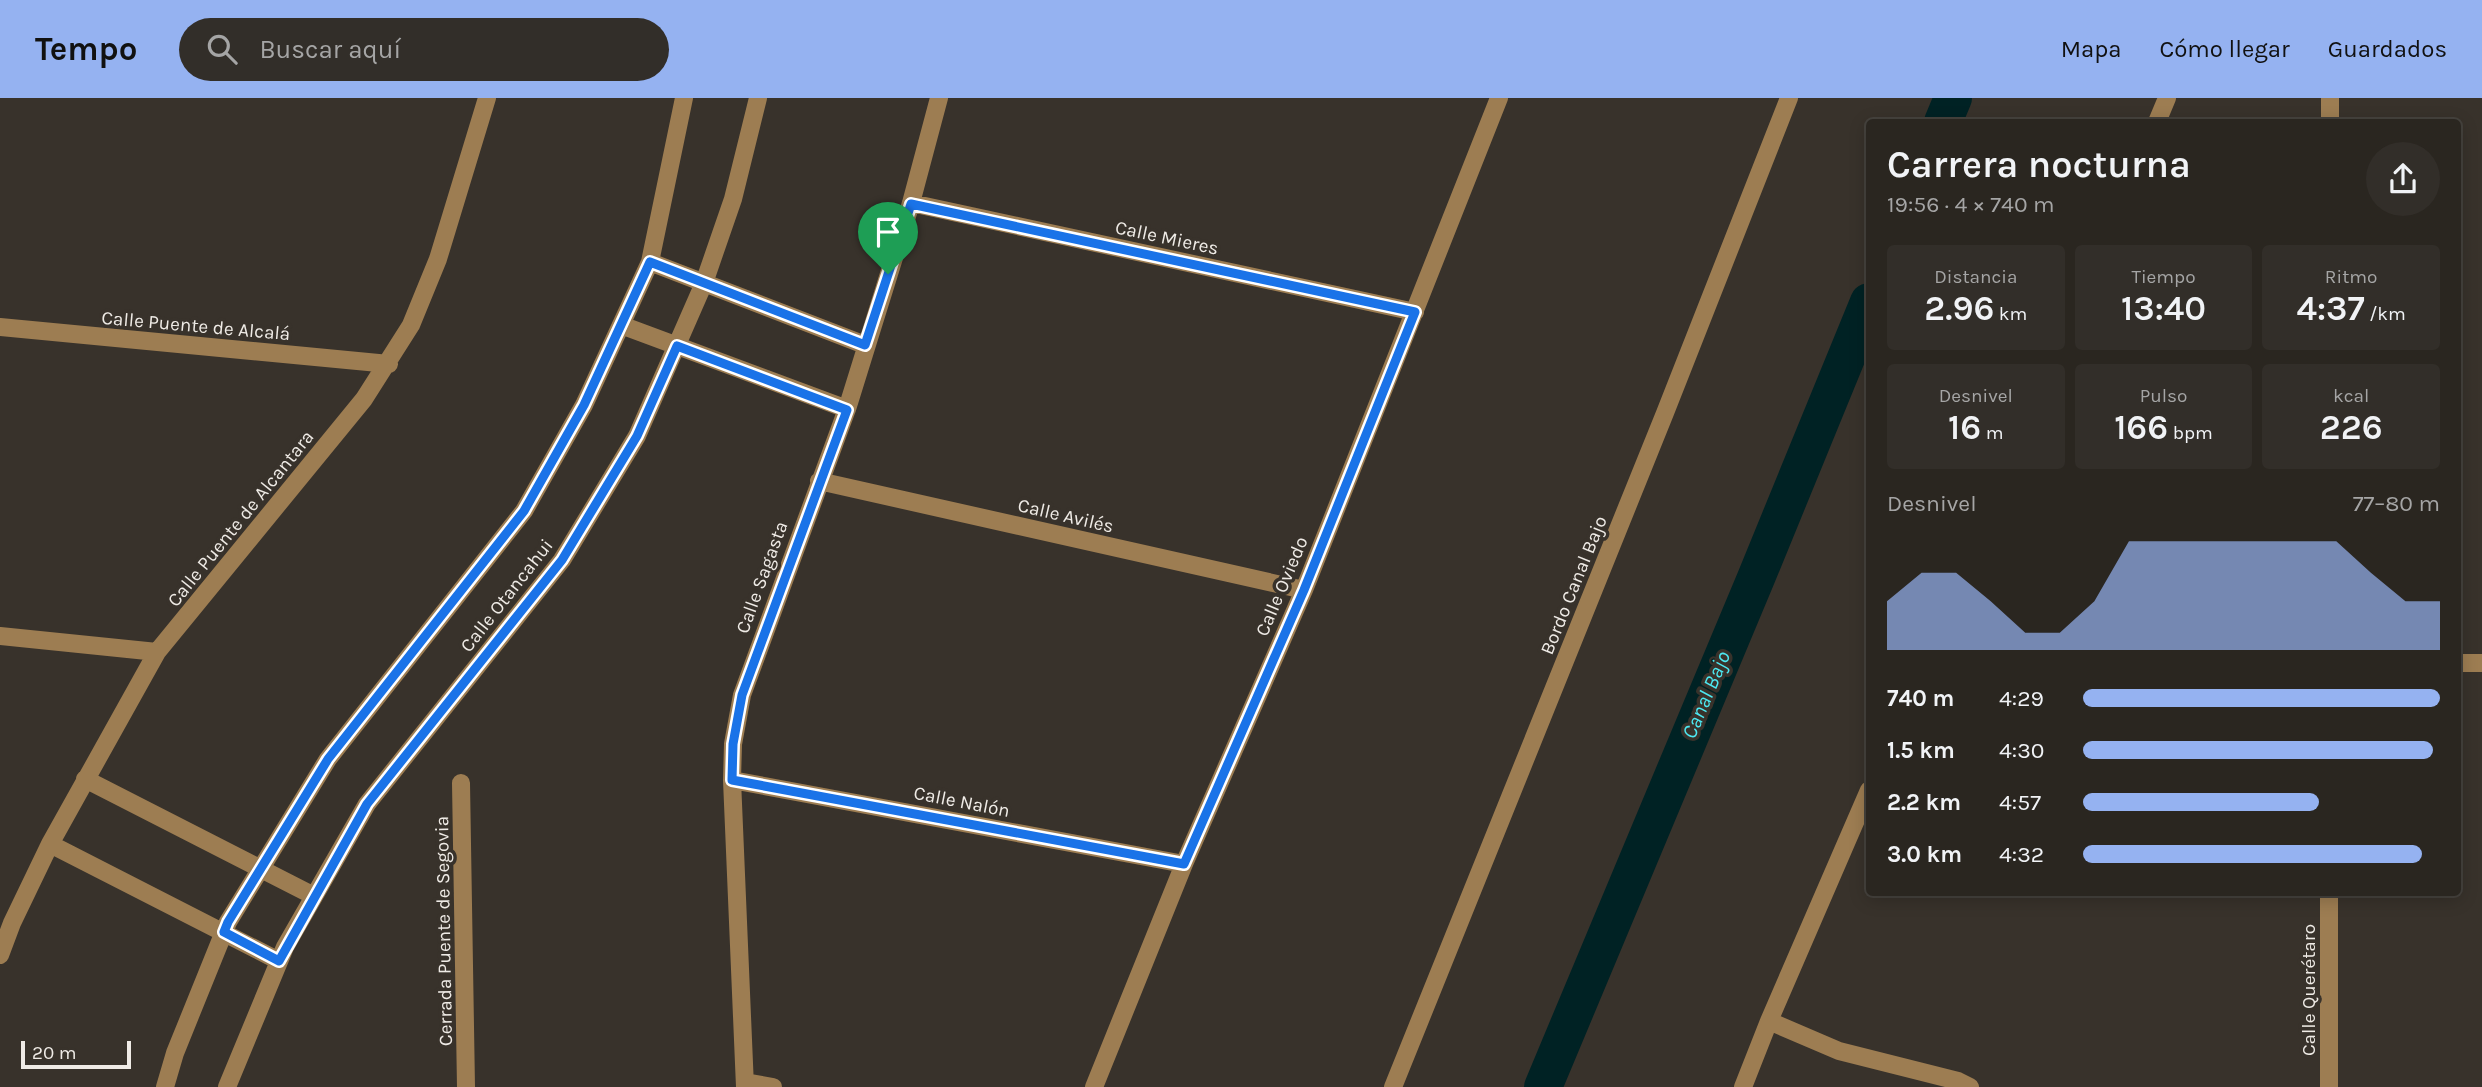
<!DOCTYPE html>
<html lang="es">
<head>
<meta charset="utf-8">
<style>
	:root { --surface:#2a2620; --page:#322e29; --text:#f1f3f6; --muted:#a5a5a5; --line:#46433e; --accent:#95b2f1 }
	body { margin:0; font-family:Karla,sans-serif; background:var(--page); color:var(--text); height:100vh; display:flex; flex-direction:column; font-size:26px; white-space:nowrap }
	* { box-sizing:border-box; margin:0 }
	p { font-size:23px; color:var(--muted) }
	.icon { flex:none; width:38px; height:38px; fill:none; stroke:currentColor; stroke-width:2; stroke-linecap:round; stroke-linejoin:round }
	.map { position:relative; flex:1; overflow:hidden }
	.panel { position:absolute; left:1866px; top:21px; width:595px; height:777px; display:flex; flex-direction:column; background:var(--surface); border-radius:7px; box-shadow:0 4px 18px #0003,0 0 0 2px var(--line) }
	.panel>* { flex:none }
	.scale { position:absolute; left:21px; bottom:18px; width:110px; box-sizing:border-box; padding-left:7px; border:4px solid #efebe6; border-top:0; font-size:19px; line-height:24px; white-space:nowrap; color:#efebe6; -webkit-text-stroke:5px #38322b; paint-order:stroke }
	.pin { position:absolute; display:grid; place-items:center; width:60px; height:60px; color:#fff; margin:-72px -30px; border-radius:50% 50% 50% 0; rotate:-45deg; box-shadow:0 0 7px #0007 }
	.pin .icon { rotate:45deg }
	.round { display:grid; place-items:center; flex:none; width:74px; height:74px; border-radius:37px; background:var(--page) }
	.summary { display:flex; align-items:center; justify-content:space-between; height:119px; padding:0 21px }
	h1 { font-size:38px; font-weight:600; line-height:52px }
	.figures { display:grid; grid-template-columns:repeat(3,1fr); gap:10px; height:119px; padding:7px 21px }
	.figures div { display:grid; align-content:center; border-radius:7px; background:var(--page); text-align:center }
	.figures b { font-size:35px; font-weight:600 }
	.figures small { font-size:19px; font-weight:400 }
	.figures p { font-size:19px }
	.chart { height:196px; padding:14px 21px }
	.chart p { display:flex; justify-content:space-between }
	.chart svg { width:100%; height:126px; margin-top:7px; fill:var(--accent); opacity:.7 }
	ul { padding:0 21px; list-style:none; font-size:23px }
	li { display:grid; grid-template-columns:112px 84px 1fr; align-items:center; height:52px }
	li i { height:18px; border-radius:9px; background:var(--accent) }
	header { display:flex; align-items:center; gap:42px; box-sizing:border-box; height:98px; padding:0 35px; background:var(--accent); color:#111 }
	header strong { font-size:33px }
	nav { display:flex; gap:38px; margin-inline-start:auto; font-size:24px }
	.search { width:490px; height:63px; background:var(--page); display:flex; align-items:center; gap:18px; box-sizing:border-box; padding:0 24px; border-radius:38px; color:var(--muted); font-size:26px }
	.map>svg:first-child { display:block }
</style>
</head>
<body>
<header>
<strong>Tempo</strong>
<div class="search"><svg class="icon" aria-label="search" viewBox="0 0 24 24"><circle cx="10" cy="10" r="6"/><path d="M15 15l6 6"/></svg>Buscar aquí</div>
<nav><a>Mapa</a><a>Cómo llegar</a><a>Guardados</a></nav>
</header>
<div class="map">
<svg width="2482" height="989" viewBox="0 0 2482 989">
	<rect width="100%" height="100%" fill="#38322b"/>
	<g fill="none" stroke-linecap="round" stroke-linejoin="round">
		<path stroke="#002224" stroke-width="38" d="M1943 24 1953 0
			M1543 989 1756 480 1869 204"/>
		<path stroke="#9d7d52" stroke-width="18" d="M2157 24 2167 0
			M2330 24V0
			M911 105 1415 214
			M650 164 865 247
			M621 227 847 311
			M0 229 389 266
			M819 383 1304 492
			M0 538 157 554
			M2457 565H2482
			M85 681 314 798
			M732 682 1184 766
			M461 685 466 989
			M50 746 279 863
			M0 857 12 825 50 746 157 554 364 301 411 227 438 161 487 0
			M1769 923 1839 953 1958 983 1970 989
			M745 984 773 989
			M165 989 175 955 228 824 328 661 524 413 584 307 650 164 684 0
			M227 989 285 849 367 706 562 462 637 338 704 185 733 101 758 0
			M745 989 732 682 733 646 742 597 847 311 911 105 939 0
			M1094 989 1184 766 1304 492 1499 0
			M1393 989 1665 315 1789 0
			M1743 989 1769 923 1869 692
			M2329 989V794"/>
	</g>
	<g fill="none" stroke-linecap="round" stroke-linejoin="round">
		<g stroke="#fff" stroke-width="14">
			<path id="route" d="M911 106 1415 214 1304 492 1184 766 732 682 733 646 742 597 847 312 677 248 637 338 562 462 367 706 279 863 224 834 228 824 328 661 524 413 584 307 650 164 865 247Z"/>
		</g>
		<use href="#route" stroke="#1a73e8" stroke-width="9"/>
	</g>
	<g text-anchor="middle" stroke-width="7" stroke-linejoin="round" paint-order="stroke">
		<g font-size="19" fill="#efebe6" stroke="#38322b">
			<text transform="translate(1167 139) rotate(12)" y="7">Calle Mieres</text>
			<text transform="translate(196 227) rotate(5)" y="7">Calle Puente de Alcalá</text>
			<text transform="translate(1066 417) rotate(13)" y="7">Calle Avilés</text>
			<text transform="translate(240 420) rotate(-51)" y="7">Calle Puente de Alcantara</text>
			<text transform="translate(761 479) rotate(-70)" y="7">Calle Sagasta</text>
			<text transform="translate(1573 487) rotate(-68)" y="7">Bordo Canal Bajo</text>
			<text transform="translate(1281 488) rotate(-67)" y="7">Calle Oviedo</text>
			<text transform="translate(506 497) rotate(-52)" y="7">Calle Otancahui</text>
			<text transform="translate(962 703) rotate(11)" y="7">Calle Nalón</text>
			<text transform="translate(443 833) rotate(-91)" y="7">Cerrada Puente de Segovia</text>
			<text transform="translate(2308 892) rotate(-90)" y="7">Calle Querétaro</text>
		</g>
		<g font-size="21" font-style="italic" fill="#4de8f1" stroke="#38322b">
			<text transform="translate(1706 597) rotate(-67)" y="7">Canal Bajo</text>
		</g>
	</g>
</svg>
<div class="scale">20 m</div>
<div class="pin" style="left:888px;top:176px;background:#1e9e55"><svg class="icon" aria-label="arrive" viewBox="0 0 24 24"><path d="M6 21V4h12l-3 4 3 4H6"/></svg></div>
<section class="panel">
<div class="summary"><div><h1>Carrera nocturna</h1><p>19:56 · 4 × 740 m</p></div><a class="round"><svg class="icon" aria-label="share" viewBox="0 0 24 24"><path d="M12 15V3M7 8l5-5 5 5M5 13v7h14v-7"/></svg></a></div>
<div class="figures">
<div><p>Distancia</p><b>2.96<small> km</small></b></div>
<div><p>Tiempo</p><b>13:40</b></div>
<div><p>Ritmo</p><b>4:37<small> /km</small></b></div>
</div>
<div class="figures">
<div><p>Desnivel</p><b>16<small> m</small></b></div>
<div><p>Pulso</p><b>166<small> bpm</small></b></div>
<div><p>kcal</p><b>226</b></div>
</div>
<div class="chart"><p><span>Desnivel</span>77–80 m</p>
<svg viewBox="0 0 160 44" preserveAspectRatio="none"><path d="M0 44V27L10 17L20 17L30 27L40 38L50 38L60 27L70 6L80 6L90 6L100 6L110 6L120 6L130 6L140 17L150 27L160 27V44z"/></svg>
</div>
<ul>
<li><b>740 m</b>4:29<i style="width:100%"></i></li>
<li><b>1.5 km</b>4:30<i style="width:98%"></i></li>
<li><b>2.2 km</b>4:57<i style="width:66%"></i></li>
<li><b>3.0 km</b>4:32<i style="width:95%"></i></li>
</ul>
</section>
</div>
</body>
</html>
